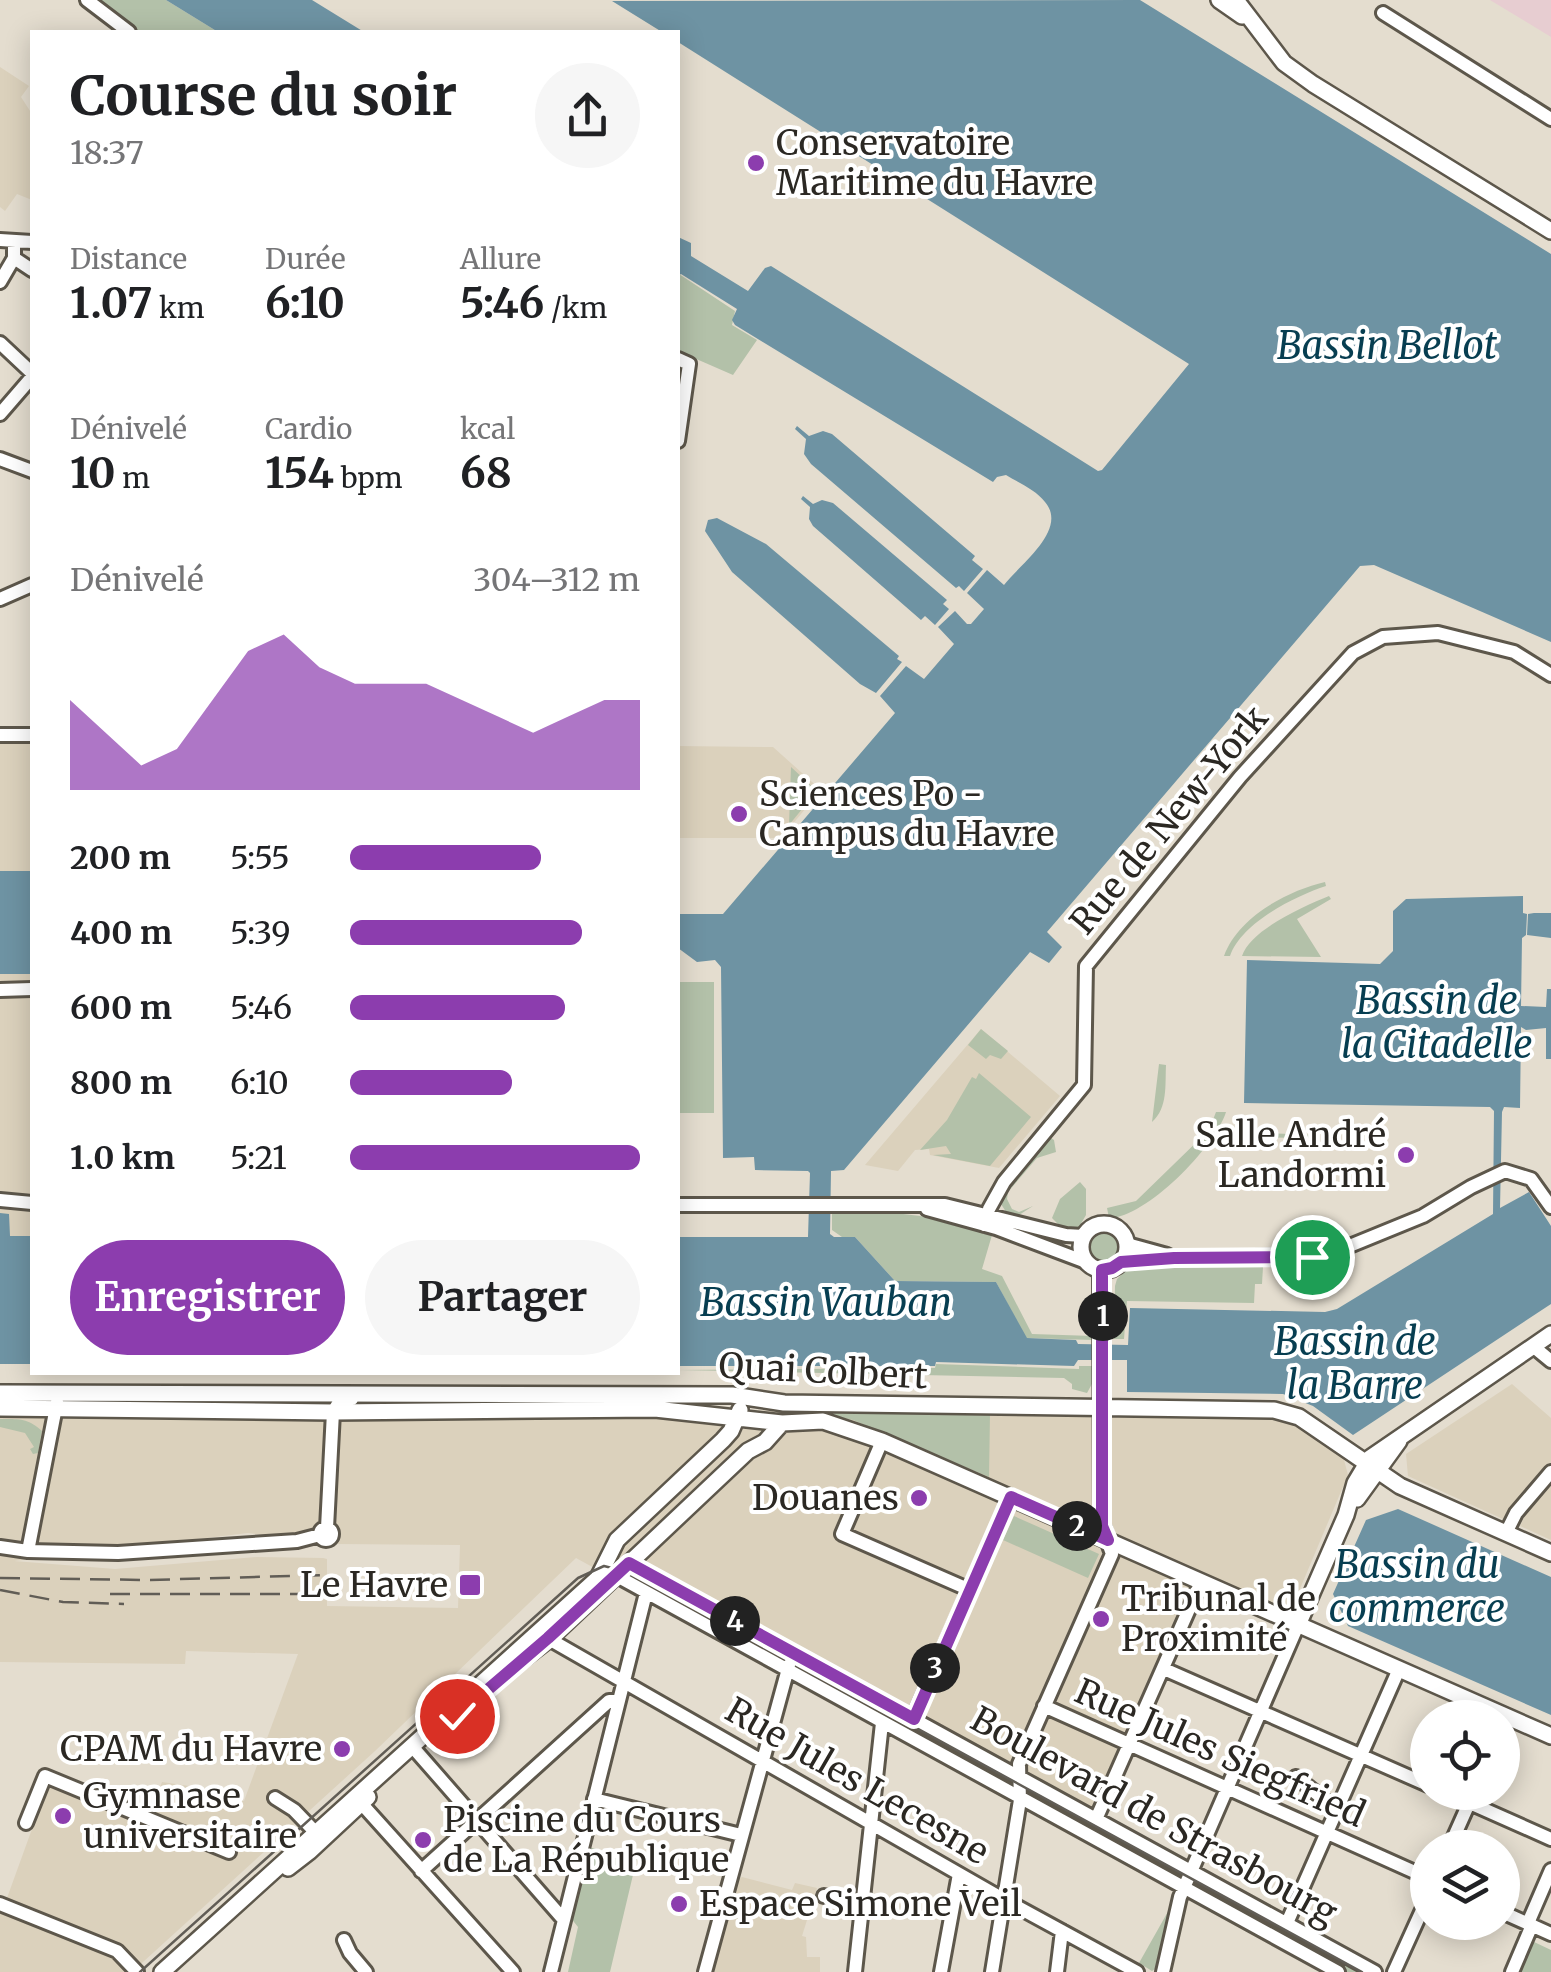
<!DOCTYPE html>
<html lang="fr">
<head>
<meta charset="utf-8">
<style>
	:root { --surface:#fff; --page:#f6f6f6; --text:#202124; --muted:#757577; --accent:#8c3dae }
	body { margin:0; font-family:Merriweather,serif; background:var(--page); color:var(--text); height:100vh; display:flex; flex-direction:column; font-size:38px; white-space:nowrap }
	* { box-sizing:border-box; margin:0 }
	p { font-size:32px; color:var(--muted) }
	.icon { flex:none; width:55px; height:55px; fill:none; stroke:currentColor; stroke-width:2; stroke-linecap:round; stroke-linejoin:round }
	.map { position:relative; flex:1; overflow:hidden }
	.sheet { position:absolute; left:30px; top:30px; width:650px; height:1345px; display:flex; flex-direction:column; background:var(--surface); border-radius:0px; box-shadow:0 5px 25px #0003 }
	.sheet>* { flex:none }
	.tools { position:absolute; left:1410px; top:1700px; display:grid; gap:20px }
	.tools a { display:grid; place-items:center; width:110px; height:110px; border-radius:50%; background:var(--surface); box-shadow:0 5px 25px #0003; font-size:50px }
	.pin { position:absolute; display:grid; place-items:center; width:85px; height:85px; color:#fff; margin:-42px; border:5px solid #fff; border-radius:50%; box-shadow:0 2px 10px #0007 }
	.km { position:absolute; width:50px; height:50px; margin:-25px; border-radius:50%; background:#222; color:#fff; font-size:28px; line-height:50px; text-align:center }
	.round { display:grid; place-items:center; flex:none; width:105px; height:105px; border-radius:52px; background:var(--page) }
	.headline { display:flex; align-items:center; justify-content:space-between; height:170px; padding:0 40px }
	h1 { font-size:55px; font-weight:700; line-height:75px }
	.metrics { display:grid; grid-template-columns:repeat(3,1fr); gap:15px; height:170px; padding:10px 40px }
	.metrics div { display:grid; align-content:center }
	.metrics b { font-size:42px; font-weight:700 }
	.metrics small { font-size:28px; font-weight:400 }
	.metrics p { font-size:28px }
	.chart { height:280px; padding:20px 40px }
	.chart p { display:flex; justify-content:space-between }
	.chart svg { width:100%; height:180px; margin-top:10px; fill:var(--accent); opacity:.7 }
	.button { display:flex; gap:20px; margin-top:auto; padding:20px 40px }
	.button a { flex:1; height:115px; border-radius:60px; background:var(--accent); color:#fff; font-size:40px; font-weight:700; line-height:115px; text-align:center }
	.button a+a { background:var(--page); color:var(--text) }
	ul { padding:0 40px; list-style:none; font-size:32px }
	li { display:grid; grid-template-columns:160px 120px 1fr; align-items:center; height:75px }
	li i { height:25px; border-radius:12px; background:var(--accent) }
	.map>svg:first-child { display:block }
</style>
</head>
<body>
<div class="map">
<svg width="1551" height="1972" viewBox="0 0 1551 1972">
	<rect width="100%" height="100%" fill="#e4ddcf"/>
	<path fill="#dbd1bc" fill-rule="evenodd" d="M0 67 29 86 21 97 32 114V200L17 194 5 211 0 207Z
		M0 733H32V1262L0 1264Z
		M678 746 773 747 821 790 781 838H678Z
		M981 1029 1060 1096 999 1168 930 1155 929 1149 915 1150 898 1171 865 1165Z
		M1512 1384 1551 1418V1463L1503 1519 1408 1476 1406 1454Z
		M786 1410 1278 1417 1296 1425 1343 1456 1348 1475 1291 1610 1197 1576 1084 1836 576 1558 375 1751 132 1972H0V1896L7 1898 53 1771 152 1809 162 1782 209 1789 244 1801 298 1654 186 1651 185 1664 0 1662V1417L402 1419ZM248 1533 337 1544 460 1545 458 1608 327 1606V1559L323 1558 257 1557 115 1569 14 1561Z
		M1551 1483V1540L1520 1526 1528 1509Z
		M742 1877 792 1890 795 1883 817 1888 802 1936 806 1937 807 1957H820V1972H713L738 1879Z"/>
	<path fill="#e7cdd1" d="M1490 0H1551V37Z"/>
	<path fill="#b3c1a9" d="M95 0H166L218 32H138Z
		M679 274 735 311 732 325 757 340 733 375 678 351Z
		M791 767 817 791 789 825Z
		M1325 882 1326 886C1295 896 1241 923 1230 956H1224C1238 917 1287 891 1325 882Z
		M1329 896 1331 899 1297 919 1321 957 1242 956C1250 930 1304 906 1329 896Z
		M678 982H714V1113H678Z
		M981 1029 1008 1051 1001 1059 990 1055 986 1059 968 1045Z
		M1159 1064 1166 1065C1165 1085 1168 1108 1152 1122Z
		M979 1073 1031 1117 990 1166 933 1155 951 1154 946 1146 920 1150 947 1120 972 1077 976 1079Z
		M1216 1112H1226C1215 1147 1146 1218 1109 1218L1107 1208 1136 1201 1209 1130Z
		M1235 1132 1316 1135V1145H1310L1309 1138 1239 1137 1236 1145 1230 1141Z
		M1048 1136 1054 1140 1056 1152 1037 1158 1008 1192 1007 1199 1012 1209 1019 1212 1033 1206 1019 1215H1008L1001 1204 1003 1195Z
		M1080 1182 1086 1189V1215L1079 1227 1062 1228 1052 1218 1060 1199Z
		M895 1213 920 1216 992 1235 982 1269 1002 1276 1032 1334 1093 1336V1340L1026 1338 996 1282 895 1281 855 1237H842L832 1230V1214Z
		M1088 1247a16 16 0 1 1 32 0a16 16 0 1 1-32 0Z
		M1263 1267 1262 1284H1255L1254 1303 1127 1301 1124 1339H1114L1115 1286 1117 1279 1128 1268Z
		M936 1364 1079 1369V1366H1094L1093 1382 1087 1393 1072 1389V1384L1064 1378 678 1370 935 1368Z
		M790 1407 990 1414 989 1477 853 1420 829 1415 790 1413Z
		M0 1419C19 1419 28 1418 42 1431L38 1453 33 1454 30 1449 34 1447 25 1433 0 1427Z
		M1014 1516 1099 1554 1088 1578 1003 1540Z
		M644 1574 778 1648 772 1659 633 1584Z
		M812 1666 1011 1775 1005 1786 805 1677Z
		M588 1847 637 1858 610 1972H568L578 1927 570 1917Z
		M1209 1884 1370 1972H1344L1204 1895Z
		M1170 1908 1158 1967 1152 1971 1139 1963Z
		M1532 1941 1551 1950V1972H1519Z"/>
	<path fill="#6e93a3" d="M166 0H312L364 32H218Z
		M1140 0 1551 254V642L1374 565 1360 566 1047 932 1062 947 1049 963 1030 952 844 1170 831 1171 830 1234 834 1237H855L895 1281 996 1282 1027 1338 1076 1340 1078 1344 1128 1345 1130 1308 1325 1312 1337 1309 1493 1214 1494 1111 1490 1107 1244 1103 1247 960 1380 964 1393 951V911L1406 899 1523 896V913L1527 914 1526 935 1522 938 1521 1006 1546 1007 1547 989H1551V1059H1546V1028L1526 1030 1521 1027 1520 1108 1504 1107 1502 1112 1500 1208 1529 1192 1551 1226V1304L1353 1435 1313 1406 1283 1394 1127 1392V1360H1078L1074 1366 936 1362 935 1366H678V1237H808L810 1173 808 1171 755 1170 754 1157 723 1158 721 967 715 960 697 962 678 948V914H723L895 713 880 696 906 666 924 679 954 644 938 627 955 611 967 624H971L984 609 967 593 987 570 1004 585C1018 566 1069 530 1045 502 1036 490 1019 483 1006 475L997 477 993 482 735 325 732 320 737 309 681 274 678 276V237L691 243V256L748 291 765 268 771 266 1098 471 1102 470 1189 364 678 42V32H662L612 1Z
		M797 426 809 436 823 431 832 434 975 556 972 560 983 569 964 591 959 586 956 588 811 464 804 454 806 439 795 429Z
		M803 496 813 504 822 500 833 503 947 600 943 604 949 609 935 625 925 616 921 620 813 526 809 519 810 507 801 499Z
		M717 518 766 544 899 656 897 659 902 662 876 693 860 684 732 572 705 531 708 520Z
		M0 871H32V974H0Z
		M1534 913H1551V938L1527 935 1528 914Z
		M0 1213 9 1214 10 1236H32V1364H0Z
		M1398 1509 1551 1577V1715L1348 1626 1333 1594 1366 1520Z"/>
	<g fill="none" stroke-linecap="round" stroke-linejoin="round">
		<g stroke="#5d574b" stroke-width="18">
			<path id="minor" d="M87 0 129 32
				M1383 13 1551 119
				M0 240 32 242
				M14 258 32 270
				M0 282 14 258V241
				M0 343 32 373
				M678 359 689 364 678 441
				M0 414 32 377
				M0 459 32 471
				M0 599 32 585
				M0 735H32
				M0 990 32 989
				M0 1200 32 1203
				M678 1205H945L1066 1235 1083 1236
				M927 1209 996 1228 1086 1262
				M984 1225 989 1209 1004 1182 1084 1085 1086 966 1240 777 1353 653 1383 637 1438 633 1514 652 1551 675
				M1127 1244 1167 1255
				M1121 1262 1174 1258 1325 1256 1423 1216 1471 1187 1505 1171 1531 1179 1551 1207
				M1534 1347 1551 1361
				M882 1441 842 1534 970 1590
				M320 1534a6 6 0 1 1 12 0a6 6 0 1 1-12 0Z
				M327 1528 333 1412 340 1400 352 1399
				M1506 1533 1516 1513 1551 1472
				M0 1547 28 1551 118 1553 297 1541 320 1535
				M28 1551 57 1402
				M629 1563 1375 1972
				M617 1576 1338 1972
				M549 1639 1003 1899 1137 1972
				M1164 1669 1428 1785
				M1044 1706 1428 1878
				M913 1719 1011 1497
				M417 1752 564 1920
				M1296 1777 1337 1810
				M1445 1792 1551 1839
				M275 1798 294 1810 321 1838
				M594 1799 741 1835
				M361 1803 513 1972
				M1097 1817 1201 1582
				M26 1823 45 1776 229 1852
				M1449 1848 1474 1792
				M421 1871 609 1701H617
				M824 1896 863 1903
				M0 1904 117 1951 137 1972
				M1502 1912 1551 1934
				M1287 1923 1399 1669
				M1528 1923 1551 1870
				M344 1940 350 1953 366 1972
				M551 1972 646 1593
				M705 1972 789 1665
				M855 1972 882 1723
				M941 1972 959 1874
				M992 1972 1020 1800 1019 1764 1112 1554 1107 1540
				M1057 1972 1062 1931
				M1163 1972 1180 1897 1298 1625
				M1394 1972 1428 1897
				M1512 1972 1532 1925"/>
		</g>
		<g stroke="#5d574b" stroke-width="20">
			<path id="major" d="M1219 0 1242 16
				M1236 0 1284 63 1313 84 1551 231
				M1081 1247a23 23 0 1 1 46 0a23 23 0 1 1-46 0Z
				M1101 1270 1102 1526 1107 1540
				M0 1393 732 1395 784 1403 1274 1410 1299 1417 1400 1486 1551 1553
				M0 1408 333 1412 655 1409 782 1423 823 1421 882 1441 1551 1736
				M1357 1499 1399 1441
				M1298 1625 1346 1515 1355 1483 1370 1458 1551 1334
				M511 1668 549 1639 748 1451 765 1442 782 1423
				M288 1868 310 1851 368 1797
				M162 1972 598 1578 617 1540 723 1440 731 1431 740 1410"/>
		</g>
		<use href="#minor" stroke="#fff" stroke-width="12"/>
		<use href="#major" stroke="#fff" stroke-width="15"/>
		<path stroke="#615d56" stroke-width="2.5" d="M140 1972 578 1578 604 1566 635 1574 1362 1972"/>
		<path stroke="#615d56" stroke-width="2.5" stroke-dasharray="20 10" stroke-linecap="butt" d="M0 1578 148 1580 327 1575
			M0 1590 63 1602 124 1604
			M110 1594H327"/>
	</g>
	<g fill="none" stroke-linecap="round" stroke-linejoin="round">
		<g stroke="#fff" stroke-width="20">
			<path id="route" d="M457 1716 548 1638 629 1563 914 1719 1011 1497 1108 1540 1102 1526V1270L1112 1268 1121 1262 1174 1258 1312 1257"/>
		</g>
		<use href="#route" stroke="#8c3dae" stroke-width="12"/>
	</g>
	<g fill="#8c3dae" stroke="#fff" stroke-width="4">
		<circle cx="756" cy="163" r="10"/>
		<circle cx="739" cy="814" r="10"/>
		<circle cx="1406" cy="1155" r="10"/>
		<circle cx="919" cy="1498" r="10"/>
		<rect x="458" y="1573" width="24" height="24" rx="5"/>
		<circle cx="1101" cy="1619" r="10"/>
		<circle cx="342" cy="1749" r="10"/>
		<circle cx="63" cy="1816" r="10"/>
		<circle cx="423" cy="1840" r="10"/>
		<circle cx="679" cy="1904" r="10"/>
	</g>
	<g text-anchor="middle" stroke-width="8" stroke-linejoin="round" paint-order="stroke">
		<g font-size="35" fill="#2b2823" stroke="#fff" text-anchor="start">
			<text x="776" y="155">Conservatoire<tspan x="776" dy="40">Maritime du Havre</tspan></text>
			<text x="759" y="806">Sciences Po -<tspan x="759" dy="40">Campus du Havre</tspan></text>
			<text x="1386" y="1147" text-anchor="end">Salle André<tspan x="1386" dy="40">Landormi</tspan></text>
			<text x="899" y="1510" text-anchor="end">Douanes</text>
			<text x="448" y="1597" text-anchor="end">Le Havre</text>
			<text x="1121" y="1611">Tribunal de<tspan x="1121" dy="40">Proximité</tspan></text>
			<text x="322" y="1761" text-anchor="end">CPAM du Havre</text>
			<text x="83" y="1808">Gymnase<tspan x="83" dy="40">universitaire</tspan></text>
			<text x="443" y="1832">Piscine du Cours<tspan x="443" dy="40">de La République</tspan></text>
			<text x="699" y="1916">Espace Simone Veil</text>
		</g>
		<g font-size="35" fill="#2b2823" stroke="#fff">
			<text transform="translate(1169 820) rotate(-50)" y="12">Rue de New-York</text>
			<text transform="translate(823 1371) rotate(3)" y="12">Quai Colbert</text>
			<text transform="translate(1220 1753) rotate(24)" y="12">Rue Jules Siegfried</text>
			<text transform="translate(857 1781) rotate(30)" y="12">Rue Jules Lecesne</text>
			<text transform="translate(1154 1816) rotate(29)" y="12">Boulevard de Strasbourg</text>
		</g>
		<g font-size="38" font-style="italic" fill="#073e51" stroke="#fff">
			<text x="1387" y="359">Bassin Bellot</text>
			<text x="1437" y="1014">Bassin de<tspan x="1437" dy="44">la Citadelle</tspan></text>
			<text x="826" y="1316">Bassin Vauban</text>
			<text x="1355" y="1355">Bassin de<tspan x="1355" dy="44">la Barre</tspan></text>
			<text x="1417" y="1578">Bassin du<tspan x="1417" dy="44">commerce</tspan></text>
		</g>
	</g>
</svg>
<div class="tools">
<a><svg class="icon" aria-label="locate" viewBox="0 0 24 24"><circle cx="12" cy="12" r="6"/><path d="M12 2v4M12 18v4M2 12h4M18 12h4"/></svg></a>
<a><svg class="icon" aria-label="layers" viewBox="0 0 24 24"><path d="M12 4l9 5-9 5-9-5zM3 14l9 5 9-5"/></svg></a>
</div>
<div class="pin" style="left:1312px;top:1257px;background:#1e9e55"><svg class="icon" aria-label="arrive" viewBox="0 0 24 24"><path d="M6 21V4h12l-3 4 3 4H6"/></svg></div>
<div class="pin" style="left:457px;top:1716px;background:#d93025"><svg class="icon" aria-label="check" viewBox="0 0 24 24"><path d="M5 12l5 5 9-10"/></svg></div>
<b class="km" style="left:1103px;top:1316px">1</b>
<b class="km" style="left:1077px;top:1526px">2</b>
<b class="km" style="left:935px;top:1668px">3</b>
<b class="km" style="left:735px;top:1621px">4</b>
<section class="sheet">
<div class="headline"><div><h1>Course du soir</h1><p>18:37</p></div><a class="round"><svg class="icon" aria-label="share" viewBox="0 0 24 24"><path d="M12 15V3M7 8l5-5 5 5M5 13v7h14v-7"/></svg></a></div>
<div class="metrics">
<div><p>Distance</p><b>1.07<small> km</small></b></div>
<div><p>Durée</p><b>6:10</b></div>
<div><p>Allure</p><b>5:46<small> /km</small></b></div>
</div>
<div class="metrics">
<div><p>Dénivelé</p><b>10<small> m</small></b></div>
<div><p>Cardio</p><b>154<small> bpm</small></b></div>
<div><p>kcal</p><b>68</b></div>
</div>
<div class="chart"><p><span>Dénivelé</span>304–312 m</p>
<svg viewBox="0 0 160 44" preserveAspectRatio="none"><path d="M0 44V22L10 30L20 38L30 34L40 22L50 10L60 6L70 14L80 18L90 18L100 18L110 22L120 26L130 30L140 26L150 22L160 22V44z"/></svg>
</div>
<ul>
<li><b>200 m</b>5:55<i style="width:66%"></i></li>
<li><b>400 m</b>5:39<i style="width:80%"></i></li>
<li><b>600 m</b>5:46<i style="width:74%"></i></li>
<li><b>800 m</b>6:10<i style="width:56%"></i></li>
<li><b>1.0 km</b>5:21<i style="width:100%"></i></li>
</ul>
<div class="button"><a>Enregistrer</a><a>Partager</a></div>
</section>
</div>
</body>
</html>
